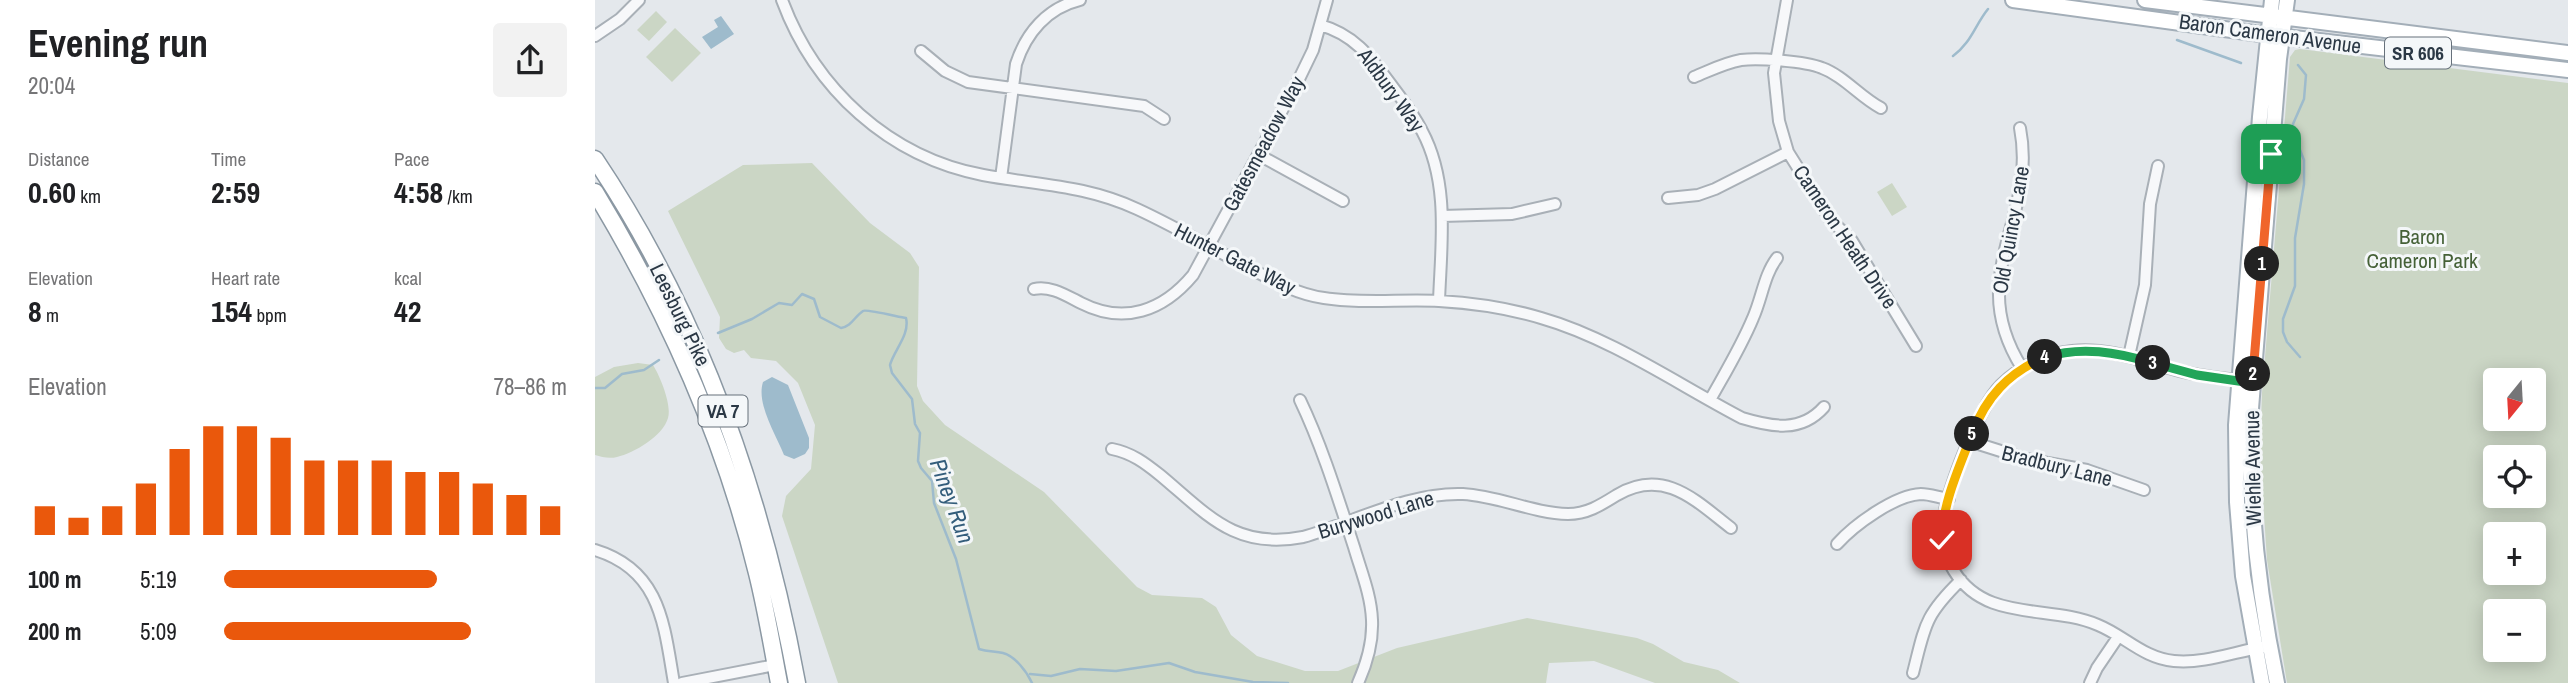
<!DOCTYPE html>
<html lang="en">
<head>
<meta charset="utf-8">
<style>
	:root { --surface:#fff; --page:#f2f2f2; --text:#202124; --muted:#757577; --accent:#ea580c }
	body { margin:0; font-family:"Archivo Narrow",sans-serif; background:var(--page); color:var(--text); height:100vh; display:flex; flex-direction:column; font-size:26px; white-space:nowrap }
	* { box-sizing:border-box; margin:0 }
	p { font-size:23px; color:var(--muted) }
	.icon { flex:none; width:38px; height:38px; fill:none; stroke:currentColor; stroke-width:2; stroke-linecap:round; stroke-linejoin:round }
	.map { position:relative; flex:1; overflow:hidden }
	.side { display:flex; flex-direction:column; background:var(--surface); width:595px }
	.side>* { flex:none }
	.needle { width:46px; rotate:198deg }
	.controls { position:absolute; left:1888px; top:368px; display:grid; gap:14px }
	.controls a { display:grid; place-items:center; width:63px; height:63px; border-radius:7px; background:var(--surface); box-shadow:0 4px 18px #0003; font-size:35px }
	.pin { position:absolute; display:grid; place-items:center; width:60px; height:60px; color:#fff; margin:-30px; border-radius:14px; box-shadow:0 4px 10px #0006 }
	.km { position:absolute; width:35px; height:35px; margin:-18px; border-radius:50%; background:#222; color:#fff; font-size:19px; line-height:35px; text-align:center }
	.round { display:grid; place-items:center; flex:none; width:74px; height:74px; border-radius:7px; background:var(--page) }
	.headline { display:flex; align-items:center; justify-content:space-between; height:119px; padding:0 28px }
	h1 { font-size:38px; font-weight:700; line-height:52px }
	.metrics { display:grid; grid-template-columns:repeat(3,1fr); gap:10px; height:119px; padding:7px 28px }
	.metrics div { display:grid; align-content:center }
	.metrics b { font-size:30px; font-weight:700 }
	.metrics small { font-size:19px; font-weight:400 }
	.metrics p { font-size:19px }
	.chart { height:196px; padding:14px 28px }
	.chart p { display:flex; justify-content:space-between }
	.chart svg { width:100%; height:126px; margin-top:7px; stroke:var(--accent); stroke-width:6 }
	ul { padding:0 28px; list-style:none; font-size:23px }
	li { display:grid; grid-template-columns:112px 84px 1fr; align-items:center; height:52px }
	li i { height:18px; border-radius:9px; background:var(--accent) }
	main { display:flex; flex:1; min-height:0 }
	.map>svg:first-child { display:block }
</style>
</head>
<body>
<main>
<section class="side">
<div class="headline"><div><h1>Evening run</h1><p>20:04</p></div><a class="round"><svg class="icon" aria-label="share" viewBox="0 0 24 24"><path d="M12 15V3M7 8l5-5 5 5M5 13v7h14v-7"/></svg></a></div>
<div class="metrics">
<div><p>Distance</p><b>0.60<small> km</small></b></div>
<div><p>Time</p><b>2:59</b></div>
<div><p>Pace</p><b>4:58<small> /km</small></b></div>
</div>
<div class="metrics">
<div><p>Elevation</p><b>8<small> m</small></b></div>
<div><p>Heart rate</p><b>154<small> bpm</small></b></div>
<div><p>kcal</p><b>42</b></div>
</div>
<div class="chart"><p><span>Elevation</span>78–86 m</p>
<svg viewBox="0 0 160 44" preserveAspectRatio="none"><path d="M5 44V34M15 44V38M25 44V34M35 44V26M45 44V14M55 44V6M65 44V6M75 44V10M85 44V18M95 44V18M105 44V18M115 44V22M125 44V22M135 44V26M145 44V30M155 44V34"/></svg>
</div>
<ul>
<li><b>100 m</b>5:19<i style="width:62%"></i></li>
<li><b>200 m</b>5:09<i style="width:72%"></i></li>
</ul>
</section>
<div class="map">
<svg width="1973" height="683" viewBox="0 0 1973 683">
	<rect width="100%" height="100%" fill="#e4e8ec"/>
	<path fill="#cbd6c5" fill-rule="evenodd" d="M61 11 72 22 54 41 42 30Z
		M80 28 106 53 77 82 51 57Z
		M1705 49 1973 83V683H1692L1672 560 1665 454 1667 393 1695 57 1700 50ZM1900 380H1939V418H1900ZM1900 457H1939V495H1900ZM1900 534H1939V572H1900ZM1900 611H1939V649H1900Z
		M217 163 275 223 315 253 324 267 322 386 328 401 350 425 449 492 542 587 557 595 607 598 621 607 636 635 662 656 710 671H743L802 648 932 618 1042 638 1058 644 1089 662 1123 670 1145 683H1060L999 661 954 663 951 683H243L187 516 191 496 216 469 220 425 203 383 181 361 156 358 149 350 139 353 131 349 124 338 125 317 73 211 148 165Z
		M1297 183 1312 207 1297 216 1282 192Z
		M43 363 58 365C65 376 77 405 73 418 68 436 39 453 22 457 14 459 7 457 0 455V377L19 367Z"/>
	<path fill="#9ebbcc" d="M126 16 139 34 116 49 107 37 123 27 119 20Z
		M177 377 193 385 214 438V448L210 454 199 459 189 455C181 434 161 404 168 382Z"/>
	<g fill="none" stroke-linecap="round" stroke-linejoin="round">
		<path stroke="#9ebbcc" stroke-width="2.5" d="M1582 40 1646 63
			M1358 56C1376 43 1380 25 1393 9
			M1703 65 1711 75 1709 99 1698 124 1699 135 1709 160V184L1700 238V286L1688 319V332L1692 342 1705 357
			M123 333 157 319 184 303 197 305 207 294 219 299 225 317 246 328C257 326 259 317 268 311 271 309 304 317 311 318 315 335 299 350 295 365L297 373 317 399 320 424 325 433 323 461 326 468 337 481 339 503 361 559 384 649C393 652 400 651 408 653 420 656 432 672 437 683
			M0 388H10L27 374 49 370 64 360
			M435 674 456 676 485 669 521 671 574 663 600 672 658 682 693 683"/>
		<g stroke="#a9b0b7" stroke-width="14">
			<path id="minor" d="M187 0C220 89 294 157 388 175 442 185 491 185 542 209 579 226 613 246 649 265 675 279 700 294 729 298 767 304 806 299 844 301 878 303 913 308 946 318 1016 338 1082 384 1147 418 1177 427 1206 433 1229 407
				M1192 0 1179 73 1184 121 1193 152 1235 219 1257 241 1321 346
				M725 25C758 34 775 56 794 82 806 98 818 113 827 131 855 183 846 245 844 301
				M0 36 25 19 44 0
				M326 51 350 71 373 82 549 106 569 119
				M1099 77C1114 71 1129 63 1146 60 1164 58 1210 61 1227 68 1249 76 1265 97 1286 108
				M1425 128C1443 220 1368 274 1427 368
				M664 155 748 201
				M406 178 421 64C431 33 452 8 485 0
				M1073 198 1103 195 1120 189 1193 152
				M847 216 917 214 960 204
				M439 289C455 285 472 296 486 303 529 325 568 311 598 275L704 79 718 50 732 0
				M1534 356 1550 285 1555 204 1563 166
				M1649 381C1626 378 1603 376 1581 370 1547 361 1513 347 1477 351 1451 354 1425 366 1406 385 1383 408 1348 498 1347 531 1347 545 1351 559 1359 571 1391 623 1454 604 1503 625 1530 636 1548 658 1579 661 1608 664 1639 652 1668 647
				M705 400C727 446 743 498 759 547 766 571 776 595 777 620 778 642 772 663 763 683
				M1115 400C1130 373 1146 347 1158 318 1167 298 1169 275 1182 258
				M1374 441 1431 459 1492 470 1549 490
				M517 449C537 453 550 463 565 475 613 515 640 550 708 537 760 522 813 492 868 494 904 496 937 513 973 514 992 514 1006 505 1022 495 1069 467 1101 501 1136 528
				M1242 544C1259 525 1300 495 1326 494 1335 494 1345 498 1354 499
				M0 550C66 570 69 625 79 683
				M1318 673C1330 626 1329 616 1366 580
				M87 683 180 665
				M1495 683 1502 668 1523 637"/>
		</g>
		<g stroke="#a3aeb8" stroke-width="18">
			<path id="major" d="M1418 0 1673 35 1973 70
				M1550 0 1973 53
				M1667 683 1648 576 1642 502 1641 425 1665 117 1677 0
				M1682 683C1664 596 1654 510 1655 421L1684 59 1692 0"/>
		</g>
		<g stroke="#8b98a3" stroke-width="19">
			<path id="highway" d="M0 159C106 317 168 498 202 683
				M0 192C72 311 129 438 162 573 171 609 177 646 184 683"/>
		</g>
		<use href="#minor" stroke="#f7f8fa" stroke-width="10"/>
		<use href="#major" stroke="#fff" stroke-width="14"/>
		<use href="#highway" stroke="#fff" stroke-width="16"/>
	</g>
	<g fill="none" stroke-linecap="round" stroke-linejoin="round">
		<g stroke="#fff" stroke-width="14">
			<path id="split-1" d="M1667 264 1676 154"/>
		</g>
		<g stroke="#fff" stroke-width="14">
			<path id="split-2" d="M1658 374 1667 264"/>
		</g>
		<g stroke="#fff" stroke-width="14">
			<path id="split-3" d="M1558 363 1602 375 1657 383 1658 374"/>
		</g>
		<g stroke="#fff" stroke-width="14">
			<path id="split-4" d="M1450 357C1487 346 1521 352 1558 363"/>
		</g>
		<g stroke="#fff" stroke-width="14">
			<path id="split-5" d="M1377 434C1391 397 1413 373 1450 357"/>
		</g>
		<g stroke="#fff" stroke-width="14">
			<path id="split-6" d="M1347 540C1347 504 1364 468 1377 434"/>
		</g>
		<use href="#split-1" stroke="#f0652b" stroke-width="9"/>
		<use href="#split-2" stroke="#f0652b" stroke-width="9"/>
		<use href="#split-3" stroke="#22a559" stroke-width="9"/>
		<use href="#split-4" stroke="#22a559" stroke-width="9"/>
		<use href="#split-5" stroke="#f5b400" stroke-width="9"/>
		<use href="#split-6" stroke="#f5b400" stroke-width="9"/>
	</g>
	<g text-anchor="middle" stroke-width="6" stroke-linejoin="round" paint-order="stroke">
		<g fill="#f4f7f9" stroke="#67717b" stroke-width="2">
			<rect x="1790" y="37.5" width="66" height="31" rx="5"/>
			<rect x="103.5" y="395.5" width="49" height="31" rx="5"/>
		</g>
		<g font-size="19" font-weight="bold" fill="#2b3845">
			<text x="1823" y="60">SR 606</text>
			<text x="128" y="418">VA 7</text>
		</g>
		<g font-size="21" fill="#2b3845" stroke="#f4f7f9">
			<text transform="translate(1675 34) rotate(8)" y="7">Baron Cameron Avenue</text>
			<text transform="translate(796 90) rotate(54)" y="7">Aldbury Way</text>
			<text transform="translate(669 144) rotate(-62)" y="7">Gatesmeadow Way</text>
			<text transform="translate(1416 230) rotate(-80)" y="7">Old Quincy Lane</text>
			<text transform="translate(1250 237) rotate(56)" y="7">Cameron Heath Drive</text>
			<text transform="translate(640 259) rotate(27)" y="7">Hunter Gate Way</text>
			<text transform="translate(85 315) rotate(64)" y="7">Leesburg Pike</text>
			<text transform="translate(1462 466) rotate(14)" y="7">Bradbury Lane</text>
			<text transform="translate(1658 468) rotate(-91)" y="7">Wiehle Avenue</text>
			<text transform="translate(781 515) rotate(-17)" y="7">Burywood Lane</text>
		</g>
		<g font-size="21" fill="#456137" stroke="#f4f7f9">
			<text x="1827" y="244">Baron<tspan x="1827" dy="24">Cameron Park</tspan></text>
		</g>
		<g font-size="23" font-style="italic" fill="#335d7b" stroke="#f4f7f9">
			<text transform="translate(357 501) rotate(70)" y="8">Piney Run</text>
		</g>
	</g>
</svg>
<div class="controls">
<a><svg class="needle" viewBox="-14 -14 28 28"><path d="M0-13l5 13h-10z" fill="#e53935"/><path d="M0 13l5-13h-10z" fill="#757577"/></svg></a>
<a><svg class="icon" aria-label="locate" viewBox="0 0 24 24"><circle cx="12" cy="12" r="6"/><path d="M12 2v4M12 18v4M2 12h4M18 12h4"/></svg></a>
<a>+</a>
<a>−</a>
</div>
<div class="pin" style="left:1676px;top:154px;background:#1e9e55"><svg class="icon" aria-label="arrive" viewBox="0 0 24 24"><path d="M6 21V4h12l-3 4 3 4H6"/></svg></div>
<div class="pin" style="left:1347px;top:540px;background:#d93025"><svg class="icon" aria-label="check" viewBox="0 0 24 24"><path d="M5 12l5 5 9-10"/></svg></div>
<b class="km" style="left:1667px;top:264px">1</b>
<b class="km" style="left:1658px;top:374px">2</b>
<b class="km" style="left:1558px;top:363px">3</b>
<b class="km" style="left:1450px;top:357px">4</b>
<b class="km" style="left:1377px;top:434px">5</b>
</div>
</main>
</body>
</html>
